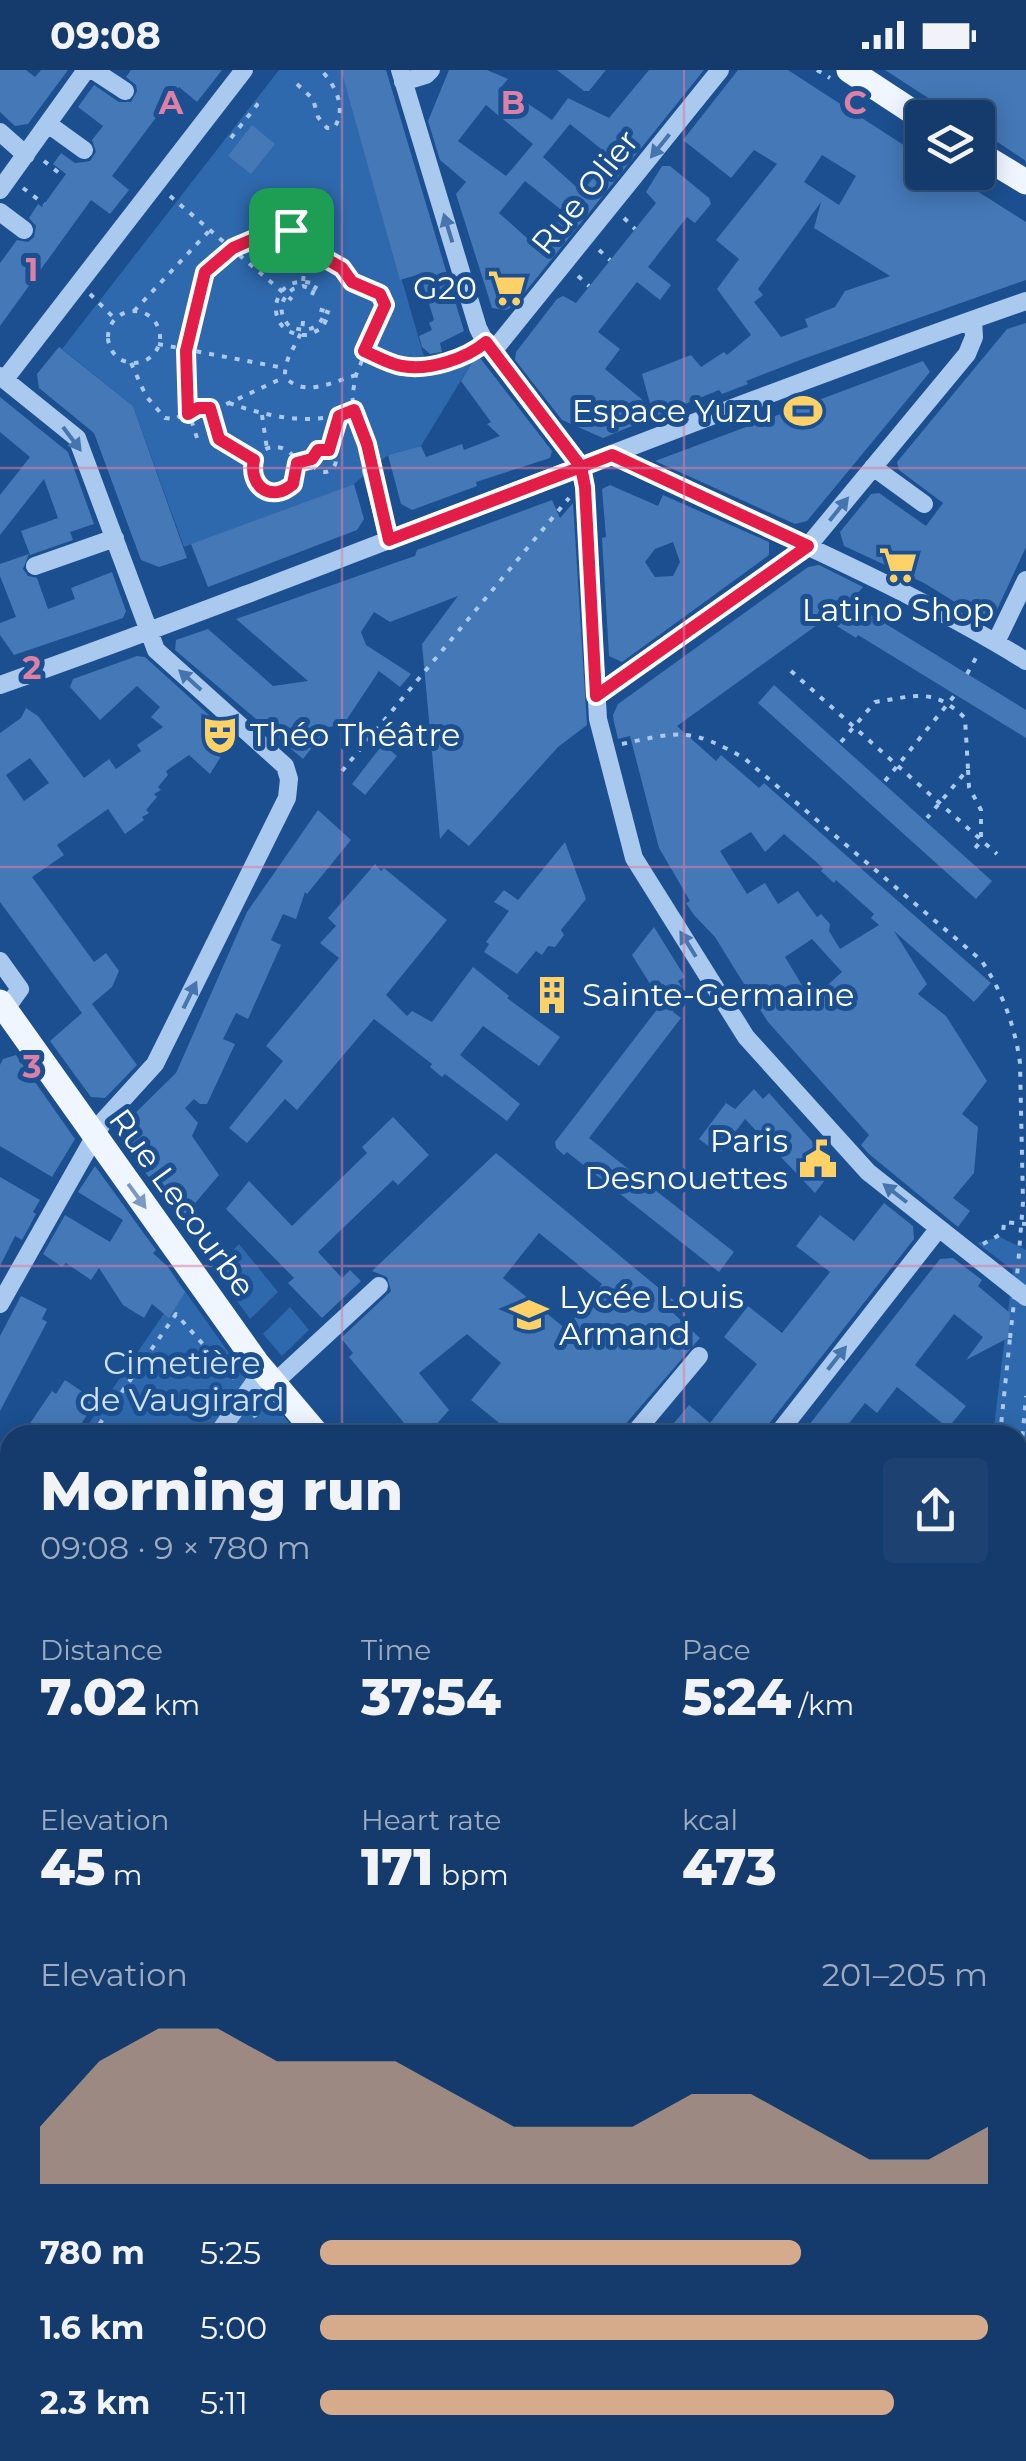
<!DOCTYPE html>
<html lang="en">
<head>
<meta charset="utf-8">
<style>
	:root { --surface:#143b6b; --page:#1d4271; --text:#f1f3f6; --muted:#9dadc1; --line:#33557e; --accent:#d6ab8b }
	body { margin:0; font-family:Montserrat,sans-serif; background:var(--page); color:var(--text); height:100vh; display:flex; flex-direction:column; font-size:38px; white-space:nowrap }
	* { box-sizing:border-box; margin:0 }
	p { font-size:32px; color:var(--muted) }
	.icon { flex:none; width:55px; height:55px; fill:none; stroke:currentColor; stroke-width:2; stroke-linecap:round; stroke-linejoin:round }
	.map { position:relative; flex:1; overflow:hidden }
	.details { position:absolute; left:0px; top:1355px; width:1028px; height:1038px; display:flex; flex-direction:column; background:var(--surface); border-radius:30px 30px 0 0; box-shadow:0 5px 25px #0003,0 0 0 2px var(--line) }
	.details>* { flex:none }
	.fabs { position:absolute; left:905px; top:30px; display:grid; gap:20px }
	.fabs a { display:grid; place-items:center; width:90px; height:90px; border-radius:10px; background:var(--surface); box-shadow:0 5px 25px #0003,0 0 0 2px var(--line); font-size:50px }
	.pin { position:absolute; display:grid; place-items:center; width:85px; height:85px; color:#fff; margin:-42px; border-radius:20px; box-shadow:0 5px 15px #0006 }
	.round { display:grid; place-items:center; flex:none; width:105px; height:105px; border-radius:10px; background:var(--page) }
	.summary { display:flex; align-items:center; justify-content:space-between; height:170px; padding:0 40px }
	h1 { font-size:55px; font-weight:800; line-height:75px }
	.figures { display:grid; grid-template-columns:repeat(3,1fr); gap:15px; height:170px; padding:10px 40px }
	.figures div { display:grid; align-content:center }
	.figures b { font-size:50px; font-weight:800 }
	.figures small { font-size:28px; font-weight:400 }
	.figures p { font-size:28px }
	.chart { height:280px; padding:20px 40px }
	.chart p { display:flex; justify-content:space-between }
	.chart svg { width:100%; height:180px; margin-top:10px; fill:var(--accent); opacity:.7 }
	ul { padding:0 40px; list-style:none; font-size:32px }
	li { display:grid; grid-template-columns:160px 120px 1fr; align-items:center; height:75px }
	li i { height:25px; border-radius:12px; background:var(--accent) }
	.status { display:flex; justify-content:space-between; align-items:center; height:70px; padding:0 50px; background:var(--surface); direction:ltr }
	.status svg { height:28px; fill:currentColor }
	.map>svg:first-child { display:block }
</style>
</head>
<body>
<div class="status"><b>09:08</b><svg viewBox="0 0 49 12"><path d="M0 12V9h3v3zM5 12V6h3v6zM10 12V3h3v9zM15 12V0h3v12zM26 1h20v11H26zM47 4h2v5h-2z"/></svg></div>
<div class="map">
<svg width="1026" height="2391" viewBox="0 0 1026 2391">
	<rect width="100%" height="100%" fill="#1b4f8f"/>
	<path fill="#2e69ad" d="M279 0H341L425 290 471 276 477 284 421 376 388 385 354 414 184 477 133 336 62 279Z
		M1000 1167 1026 1180V1561L1018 1618V1365H993L1013 1200 977 1173Z
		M239 1174 278 1222 250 1249 215 1200Z
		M182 1217 229 1283 297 1362 295 1365H81Z
		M290 1237 309 1260 282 1286 263 1264Z
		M10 1470V1753L7 1752 0 1763V1485Z
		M72 2382 279 2383 278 2391H66Z"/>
	<path fill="#4478b7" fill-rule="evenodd" d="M0 0H26L35 7 41 0H68L28 54 15 56 0 42Z
		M131 0H222L197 32 179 17 112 106 129 120 110 144 91 130 0 256V193L17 170 28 172 34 167 36 156 29 148 38 134 42 137 66 104 53 94 61 83 75 93 84 92 90 91 96 82 92 70 103 56 78 37 94 15 119 32H131L137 21 136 15 126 7Z
		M341 0H386L464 261 440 273 442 282 430 284 422 277 419 266 432 260 429 253 434 250 420 204 400 210Z
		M449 0H487L508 9 502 16 552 50 568 28 609 48 649 0H704L514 236 506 240 492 238 456 124 466 112 440 90 428 51ZM486 35 533 74 506 106 458 71ZM570 54 610 86 582 122 543 87ZM525 111 565 143 538 178 499 143Z
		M557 0H606L589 21H584Z
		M738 0H788L922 87V102H947L1026 152V210L803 289 746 311 748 314 722 324 719 320 603 368 562 350 515 290 516 282 557 229 563 226 576 233 656 133 646 122 662 96H670L709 128 711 134 695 153 687 147 648 197 671 215 660 230 637 212 598 262 620 279 605 299 651 337 642 304 691 285 701 297 724 282 727 285 751 265 717 219 739 189 716 170 777 94 754 80 731 108 683 70ZM822 85 856 106 839 135 804 112ZM821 132 814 158 890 206 845 221 835 237 805 249 808 257 781 267 754 232 763 225 758 219Z
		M885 0H1026V91L993 69 996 63 978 48H959Z
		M252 55 275 74 251 104 228 86Z
		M1026 253V477L995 544 981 548 924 513 844 476 840 462 871 424 879 423 926 456 943 433 899 400 897 392 1007 259Z
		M59 277 133 336 187 488 159 497 141 490 94 363 39 318 37 304Z
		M477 284 552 381 550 388 476 412 477 416 412 440 401 434 388 385 421 376 426 387 462 374 464 380 500 366 487 354 491 352 461 311Z
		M923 291 930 302 807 451 795 454 655 391Z
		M0 327 68 382 94 454 70 462 73 470 30 485 21 461 58 448 44 409 0 465V425L30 387 0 362Z
		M354 414 364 449 357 460 208 517 191 474Z
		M610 415 658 436 663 425 769 472V485L622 592 609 586 602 468 606 467 602 419ZM673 472 680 492 673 506 655 507 645 492 655 479Z
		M552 430 560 448 573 433 587 655 558 677 469 776 448 759 440 769 422 574 458 526 390 552 374 542 361 562 366 575 411 604 400 617 379 601 343 655 328 657 303 689 175 580 176 570 208 559 273 616 308 611 236 549 406 489 415 486 417 480Z
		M29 484 23 499 28 506 37 508 48 539 75 529 71 518 112 502 126 541 123 548 14 585 0 565V553L16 547 0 506V494Z
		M819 495 863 517 850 532 1026 640V668L858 565 856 568 832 553 830 556 824 550 677 656 716 691 721 685 759 718 764 713 991 913 974 932 894 861 927 914 918 924 946 946 987 1011 962 1044 978 1057 974 1103 953 1128 970 1141 958 1157 869 1084 861 1075 869 1065 768 952 753 929 749 932 744 914 715 867 694 845 686 833 690 831 659 778 630 666 618 669 614 652 613 645 618 634 808 497ZM751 762 765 782 784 764 823 798 821 801 834 813 836 810 874 844 871 848 879 855 840 879 829 861 830 854 821 844 817 847 798 821 778 834 765 813 747 824 720 781ZM812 869 842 902 811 930 785 887Z
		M137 586 145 587 233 667 210 704 189 685 166 701 168 705 158 717 161 720 154 724 157 727 146 740 149 743 142 747 144 750 125 764 108 739 57 775 64 785 32 807 94 892 106 883 119 901 112 917 92 934 137 995 105 1028 91 1027 50 971 82 943 0 832V663L21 648 26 638 38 646 84 708 109 689 116 699 141 681 137 675 163 657 151 647 160 637 137 616 100 650 70 617 73 609ZM30 688 49 713 24 731 6 705Z
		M774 615 992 811 976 829 758 633Z
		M383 674 397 686 365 725 352 714Z
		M318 740 351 770 307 824 305 822 296 849 283 844 271 870 281 875 248 949 236 943 223 969 235 974 207 1034H200L194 1029 185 1038 198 1053 192 1066 219 1105 185 1145 167 1119 161 1125 132 1083 122 1069V1056L176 1003 247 842Z
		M565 772 586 829 561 860 564 865 555 877 548 876 542 885 536 881 517 904 484 882 489 874 486 872 509 841 494 832 504 820 518 830Z
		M375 794 381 801 384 798 447 850 386 925 407 946 412 941 432 952 473 897 509 926 507 928 560 967 539 996 483 956 460 985 520 1034 507 1051 445 1004 442 1007 430 997 432 994 374 949 297 1040 285 1029 247 1073 229 1058 283 991 266 976 339 888 320 873 336 856 328 848Z
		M654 857 685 907 678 911 687 925 673 942 681 948 589 1068 734 1182 719 1202 567 1082 564 1085 556 1078 555 1072 662 933 632 885Z
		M16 985 75 1069 52 1107 0 1076V995L3 989Z
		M754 1019 763 1029 769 1023 835 1097 815 1123 745 1049 719 1084 699 1069 726 1033 735 1039Z
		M393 1047 429 1085 398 1115 393 1110 318 1182 342 1208 350 1200 361 1211 322 1248 288 1213 294 1208 226 1139 249 1111 292 1156 367 1083 362 1077Z
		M496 1083 678 1234 672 1242 700 1268 616 1365H514L508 1355 499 1353 471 1330 501 1293 467 1264 419 1303 449 1340 427 1365H414L349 1287 353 1283 341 1268 391 1221 387 1207 372 1201ZM539 1163 602 1214 566 1259 503 1208Z
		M95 1096 156 1180 153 1183 168 1197 185 1222 169 1248 152 1234 144 1248 123 1235 99 1198 91 1210 66 1193 62 1197 43 1184 65 1145 110 1172 123 1150 78 1122Z
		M0 1107 40 1130 33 1142 36 1144 22 1170 15 1166 0 1196Z
		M884 1133 913 1156 914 1169 760 1365H664L689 1335 710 1353 757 1294 724 1267 748 1236 782 1263 830 1202 796 1176 820 1145 854 1171Z
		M953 1188 982 1210 978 1216 1010 1243 1008 1268 966 1290 983 1267 954 1244 915 1295 966 1336 948 1358 897 1317 877 1343 865 1333 840 1365H801L940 1189Z
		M21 1226 47 1239 42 1249 47 1252 0 1341V1266Z
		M65 1310 96 1331 74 1365H22L52 1321 56 1324Z"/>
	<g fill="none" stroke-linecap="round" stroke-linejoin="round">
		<path stroke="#3d69a0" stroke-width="18" stroke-dasharray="18 9" stroke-linecap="butt" d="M0 2093 9 2078"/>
		<path stroke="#a9c9ee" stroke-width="4" stroke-dasharray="5 8" stroke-linecap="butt" d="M817 0 830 8
			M297 14 313 29 318 47 327 58H334C347 39 336 16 321 0
			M231 68 257 35 254 33
			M44 91 64 107
			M23 118 44 134
			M170 126 292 230
			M624 148 635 159
			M599 180 610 190
			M578 206 589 216
			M303 211 307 178
			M314 220 317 215C270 196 258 268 309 265L322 258 330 243 325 241
			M90 224 115 249
			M312 225 314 220 303 216 293 219C279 230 278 243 289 256 306 264 321 259 325 241L318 239
			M134 241 210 160
			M108 267a26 26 0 1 1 52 0a26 26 0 1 1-52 0Z
			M303 251C302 273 284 282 285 307 304 328 332 312 356 305
			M158 274 284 298
			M364 281C414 303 424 299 474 281
			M131 293 146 326 165 348 174 349 198 338 216 339 285 307
			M229 333C269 347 313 357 354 340
			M210 339 219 369 254 390
			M262 345 267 379
			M197 368 189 343 186 281 205 202 233 178 284 156 302 168 307 178 342 198 352 212 380 224 385 235 356 305 352 327 369 385
			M252 400a23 23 0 1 1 46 0a23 23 0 1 1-46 0Z
			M312 390a12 12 0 1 1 24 0a12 12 0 1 1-24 0Z
			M329 380 339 347
			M791 601 997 784
			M967 604 977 586
			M841 672 875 632C916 626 933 617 965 648L968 699 927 748
			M622 674C680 661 691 658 744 688L981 890C1002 921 1015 956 1020 993L1023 1132 1018 1196
			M968 700 969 717 981 740V771L971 783
			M342 701 569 428
			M885 711 955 625
			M983 1174 1003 1163 1004 1152 1026 1154
			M253 1343 267 1365
			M92 1365 176 1244 234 1309
			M1000 1365 1010 1268
			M1018 1418 1026 1326
			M0 1507 10 1488
			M0 1586 10 1592
			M0 1634 10 1617
			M0 1680 10 1685
			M223 2382 227 2391
			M162 2391 177 2382
			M892 2391V2382
			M1021 2391 1026 2356"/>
		<path stroke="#a9c9ee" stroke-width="18" d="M93 0 125 21
			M400 0 478 258 485 272 581 397 585 417 598 649 634 788 746 967 868 1102 1026 1227
			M403 12 426 5 431 0
			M48 54 84 80
			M0 62 26 85
			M0 120 86 0
			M0 142 24 160
			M494 280 720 0
			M0 306 77 368 156 580 285 696 289 709 287 728 155 994 104 1050 0 1234
			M5 309 244 0
			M613 385C751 453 895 510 1026 591
			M873 397 924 434
			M371 400 389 470
			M35 496 115 468
			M996 572 1026 510
			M0 615C344 493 681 351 1026 231
			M596 626 808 476 967 284 974 267 973 250
			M0 891 20 919 5 940
			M274 1313 379 1216
			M217 1365 254 1313 266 1303
			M476 1365H484
			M500 1365H501
			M633 1365 699 1286
			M777 1365 939 1158
			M0 1743 10 1726
			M0 1956 10 1966
			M0 2026 10 2031
			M9 2078 10 2077
			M0 2380 21 2391
			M556 2382 567 2391
			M754 2382 766 2391
			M284 2391 286 2382
			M618 2391 623 2382
			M829 2391V2382"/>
		<path stroke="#f0f6ff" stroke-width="25" d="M849 0 922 48
			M978 83 1026 112
			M0 932 257 1293 318 1365
			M1018 1995 1026 1996"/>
		<path stroke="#a9c9ee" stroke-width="4" stroke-dasharray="5 8" stroke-linecap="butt" d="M1010 1268 1018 1196"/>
	</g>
	<defs><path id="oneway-solid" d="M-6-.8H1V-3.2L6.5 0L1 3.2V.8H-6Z" transform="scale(2.5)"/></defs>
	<g fill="#4674ac">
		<use href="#oneway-solid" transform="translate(660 76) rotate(129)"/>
		<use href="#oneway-solid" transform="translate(448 158) rotate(-107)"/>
		<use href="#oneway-solid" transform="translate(72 369) rotate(53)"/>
		<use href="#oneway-solid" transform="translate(839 439) rotate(-51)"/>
		<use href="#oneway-solid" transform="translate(190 610) rotate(-138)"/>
		<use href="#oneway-solid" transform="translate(688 874) rotate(-122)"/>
		<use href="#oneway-solid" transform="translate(190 925) rotate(-64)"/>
		<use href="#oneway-solid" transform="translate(895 1123) rotate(-142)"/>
		<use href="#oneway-solid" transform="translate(837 1288) rotate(-52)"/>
	</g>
	<use fill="#7b9ac1" href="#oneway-solid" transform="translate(137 1126) rotate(54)"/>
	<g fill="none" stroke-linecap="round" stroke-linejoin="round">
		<g stroke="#fff" stroke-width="20">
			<path id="route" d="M291 160 284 156 233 178 205 202 186 281 188 344 198 338H210L219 369 254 390C248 417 272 433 293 414L297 393 312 389 318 380H329L339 346 354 340 367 374 389 470 581 397 585 417 596 626 808 476 612 385 581 397 486 272C466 289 428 301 402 296 389 294 376 286 364 281L385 235 380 224 352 212 342 198 307 178 302 168 291 160"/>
		</g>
		<use href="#route" stroke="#e11d48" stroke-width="12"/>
	</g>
	<path fill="none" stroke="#dd80a5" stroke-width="2.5" stroke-opacity="0.55" d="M342 0V1365M684 0V1365M0 398H1026M0 797H1026M0 1196H1026M0 1594H10M1018 1594H1026M0 1992H10M1018 1992H1026M342 2382V2391M684 2382V2391"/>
	<defs>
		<g id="supermarket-bare" transform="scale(3)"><path d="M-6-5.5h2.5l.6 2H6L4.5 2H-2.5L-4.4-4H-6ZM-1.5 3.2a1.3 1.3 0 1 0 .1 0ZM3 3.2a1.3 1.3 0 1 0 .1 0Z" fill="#ffd166" stroke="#1b4f8f" stroke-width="2.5" paint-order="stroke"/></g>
		<g id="stadium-bare" transform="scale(3)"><path d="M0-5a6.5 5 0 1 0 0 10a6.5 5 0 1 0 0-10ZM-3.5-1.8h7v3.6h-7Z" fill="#ffd166" stroke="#1b4f8f" stroke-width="2.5" paint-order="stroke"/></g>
		<g id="theatre-bare" transform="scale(3)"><path d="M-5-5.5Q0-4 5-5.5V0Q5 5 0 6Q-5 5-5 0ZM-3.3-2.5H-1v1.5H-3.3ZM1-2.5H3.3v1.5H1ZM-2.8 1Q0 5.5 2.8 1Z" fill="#ffd166" stroke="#1b4f8f" stroke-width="2.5" paint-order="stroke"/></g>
		<g id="building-bare" transform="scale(3)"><path d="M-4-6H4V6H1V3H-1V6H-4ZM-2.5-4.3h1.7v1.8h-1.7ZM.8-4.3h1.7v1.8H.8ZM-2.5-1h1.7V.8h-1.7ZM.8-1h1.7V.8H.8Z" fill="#ffd166" stroke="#1b4f8f" stroke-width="2.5" paint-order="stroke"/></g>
		<g id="civic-bare" transform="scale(3)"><path d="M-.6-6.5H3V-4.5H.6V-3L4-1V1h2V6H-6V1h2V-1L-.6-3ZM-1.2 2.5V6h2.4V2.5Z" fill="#ffd166" stroke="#1b4f8f" stroke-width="2.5" paint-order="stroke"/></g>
		<g id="school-bare" transform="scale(3)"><path d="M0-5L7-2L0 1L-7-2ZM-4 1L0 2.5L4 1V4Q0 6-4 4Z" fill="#ffd166" stroke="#1b4f8f" stroke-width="2.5" paint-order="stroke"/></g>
	</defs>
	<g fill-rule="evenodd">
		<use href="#supermarket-bare" x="507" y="218"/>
		<use href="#stadium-bare" x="803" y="341"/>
		<use href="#supermarket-bare" x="898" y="495"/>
		<use href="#theatre-bare" x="220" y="665"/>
		<use href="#building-bare" x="552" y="925"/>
		<use href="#civic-bare" x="818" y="1089"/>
		<use href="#school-bare" x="529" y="1245"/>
	</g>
	<g text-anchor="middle" stroke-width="10" stroke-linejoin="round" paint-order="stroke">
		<g font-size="32" fill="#fff" stroke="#1b4f8f">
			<text transform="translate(585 122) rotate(-51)" y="11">Rue Olier</text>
			<text transform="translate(182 1133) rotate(54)" y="11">Rue Lecourbe</text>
		</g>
		<g font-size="32" fill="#fff" stroke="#1b4f8f" text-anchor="end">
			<text x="477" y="229">G20</text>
			<text x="773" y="352">Espace Yuzu</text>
			<text x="898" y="551" text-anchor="middle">Latino Shop</text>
			<text x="250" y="676" text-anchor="start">Théo Théâtre</text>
			<text x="582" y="936" text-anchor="start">Sainte-Germaine</text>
			<text x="788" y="1082">Paris<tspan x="788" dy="37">Desnouettes</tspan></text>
			<text x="559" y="1238" text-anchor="start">Lycée Louis<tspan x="559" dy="37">Armand</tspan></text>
		</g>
		<g font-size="32" fill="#cfe3fa" stroke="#1b4f8f">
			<text x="182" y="1304">Cimetière<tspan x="182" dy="37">de Vaugirard</tspan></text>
		</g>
	</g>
	<g font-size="32" text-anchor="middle" font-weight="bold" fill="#dd80a5" stroke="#1b4f8f" stroke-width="10" stroke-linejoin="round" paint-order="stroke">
		<text x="171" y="44">A</text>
		<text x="513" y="44">B</text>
		<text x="855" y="44">C</text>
		<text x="32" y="211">1</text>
		<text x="32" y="609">2</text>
		<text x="32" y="1008">3</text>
	</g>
</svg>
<div class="fabs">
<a><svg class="icon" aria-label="layers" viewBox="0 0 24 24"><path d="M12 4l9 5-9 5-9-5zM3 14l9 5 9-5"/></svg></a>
</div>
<div class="pin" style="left:291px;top:160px;background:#1e9e55"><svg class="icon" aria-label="arrive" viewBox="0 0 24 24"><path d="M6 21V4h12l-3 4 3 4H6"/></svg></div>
<section class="details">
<div class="summary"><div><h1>Morning run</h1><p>09:08 · 9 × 780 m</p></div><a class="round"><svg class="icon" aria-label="share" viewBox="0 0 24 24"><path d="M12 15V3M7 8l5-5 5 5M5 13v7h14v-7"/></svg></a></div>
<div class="figures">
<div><p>Distance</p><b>7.02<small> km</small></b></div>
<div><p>Time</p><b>37:54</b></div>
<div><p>Pace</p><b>5:24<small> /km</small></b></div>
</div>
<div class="figures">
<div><p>Elevation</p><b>45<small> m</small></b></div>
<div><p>Heart rate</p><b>171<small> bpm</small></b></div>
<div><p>kcal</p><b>473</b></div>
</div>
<div class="chart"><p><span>Elevation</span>201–205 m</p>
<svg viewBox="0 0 160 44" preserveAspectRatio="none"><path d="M0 44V30L10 14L20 6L30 6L40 14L50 14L60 14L70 22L80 30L90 30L100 30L110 22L120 22L130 30L140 38L150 38L160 30V44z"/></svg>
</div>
<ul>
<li><b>780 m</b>5:25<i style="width:72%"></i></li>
<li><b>1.6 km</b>5:00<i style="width:100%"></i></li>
<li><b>2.3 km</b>5:11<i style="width:86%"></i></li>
</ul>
</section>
</div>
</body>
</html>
